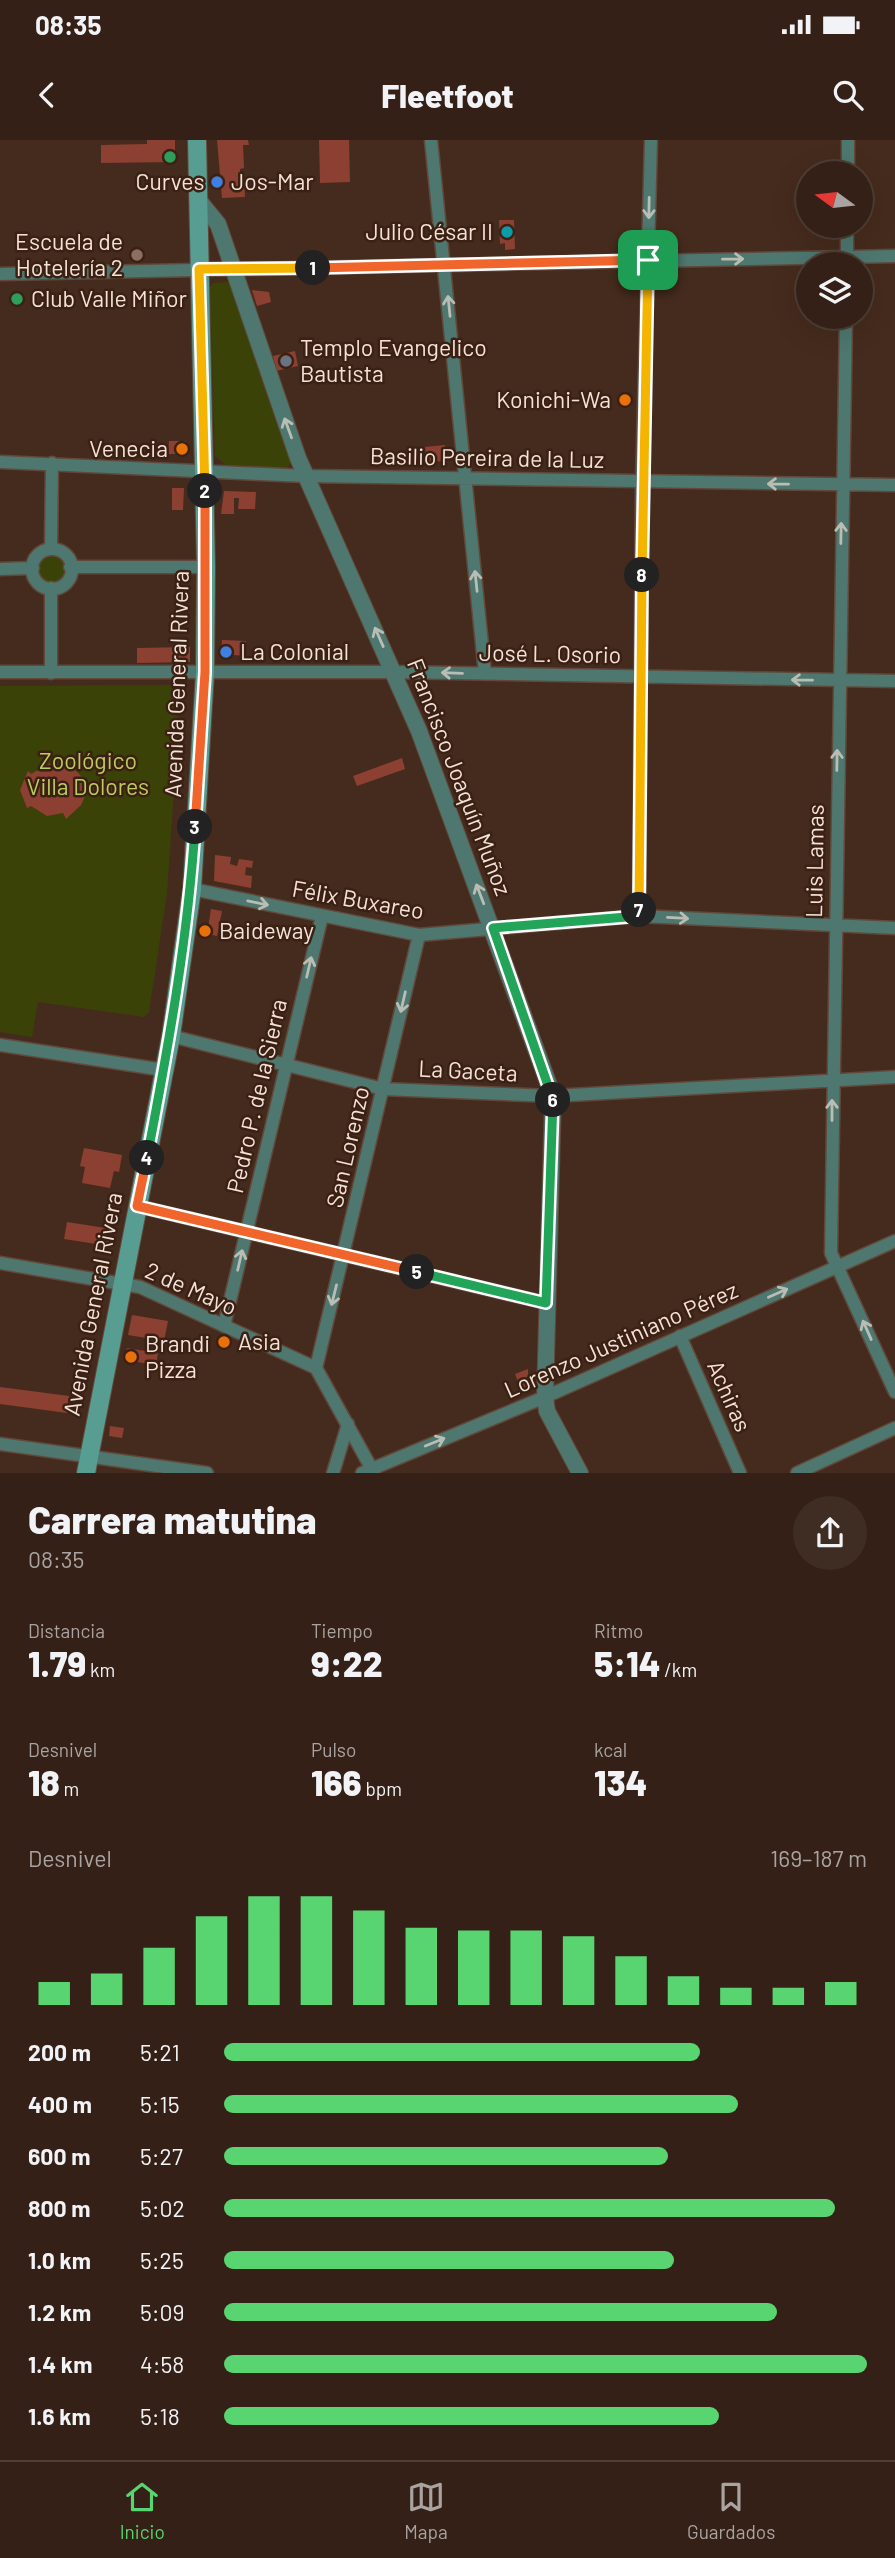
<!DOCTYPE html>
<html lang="es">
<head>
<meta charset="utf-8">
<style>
	:root { --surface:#342016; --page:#3f2d23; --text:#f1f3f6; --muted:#a9a3a1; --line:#4e3e35; --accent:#58d570 }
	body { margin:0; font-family:Barlow,sans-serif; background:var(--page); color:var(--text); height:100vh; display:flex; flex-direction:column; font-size:26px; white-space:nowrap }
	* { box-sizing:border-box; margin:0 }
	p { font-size:23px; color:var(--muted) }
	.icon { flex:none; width:38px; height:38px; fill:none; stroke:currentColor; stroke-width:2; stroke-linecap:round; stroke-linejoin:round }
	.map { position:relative; height:1333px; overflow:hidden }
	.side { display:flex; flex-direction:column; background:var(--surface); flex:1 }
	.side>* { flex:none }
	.needle { width:46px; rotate:285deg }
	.buttons { position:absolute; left:796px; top:21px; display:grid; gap:14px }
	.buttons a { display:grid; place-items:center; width:77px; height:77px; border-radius:50%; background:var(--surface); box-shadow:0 7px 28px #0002,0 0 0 2px var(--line); font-size:35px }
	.pin { position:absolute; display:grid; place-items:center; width:60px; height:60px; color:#fff; margin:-30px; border-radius:14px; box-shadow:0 4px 10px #0006 }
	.km { position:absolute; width:35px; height:35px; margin:-18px; border-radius:50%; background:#222; color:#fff; font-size:19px; line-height:35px; text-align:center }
	.round { display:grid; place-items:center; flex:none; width:74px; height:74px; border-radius:37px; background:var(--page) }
	.headline { display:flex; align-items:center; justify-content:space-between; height:119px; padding:0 28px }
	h1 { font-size:38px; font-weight:800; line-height:52px }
	.metrics { display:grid; grid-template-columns:repeat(3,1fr); gap:10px; height:119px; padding:7px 28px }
	.metrics div { display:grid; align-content:center }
	.metrics b { font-size:35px; font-weight:800 }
	.metrics small { font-size:19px; font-weight:400 }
	.metrics p { font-size:19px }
	.chart { height:196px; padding:14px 28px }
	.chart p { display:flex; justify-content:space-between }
	.chart svg { width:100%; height:126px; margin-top:7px; stroke:var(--accent); stroke-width:6 }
	ul { padding:0 28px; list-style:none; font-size:23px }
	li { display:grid; grid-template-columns:112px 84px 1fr; align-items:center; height:52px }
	li i { height:18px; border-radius:9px; background:var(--accent) }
	.status { display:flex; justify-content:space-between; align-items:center; height:49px; padding:0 35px; background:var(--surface); direction:ltr }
	.status svg { height:19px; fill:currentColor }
	header { display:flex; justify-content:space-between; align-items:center; height:91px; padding:0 28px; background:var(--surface); font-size:32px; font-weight:800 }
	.tab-bar { display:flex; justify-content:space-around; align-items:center; height:98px; border-top:2px solid var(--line); background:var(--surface); font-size:19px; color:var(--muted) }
	.tab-bar a { display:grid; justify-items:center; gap:4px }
	.tab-bar .on { color:var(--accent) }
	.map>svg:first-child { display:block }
</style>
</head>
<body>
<div class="status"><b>08:35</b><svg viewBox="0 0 49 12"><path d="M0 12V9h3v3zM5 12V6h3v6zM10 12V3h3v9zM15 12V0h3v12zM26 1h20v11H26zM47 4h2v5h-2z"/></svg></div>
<header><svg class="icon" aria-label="back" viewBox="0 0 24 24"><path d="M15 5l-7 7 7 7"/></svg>Fleetfoot<svg class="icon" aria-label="search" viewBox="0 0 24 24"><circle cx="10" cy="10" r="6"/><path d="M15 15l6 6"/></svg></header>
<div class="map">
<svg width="895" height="1333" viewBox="0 0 895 1333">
	<rect width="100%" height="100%" fill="#452b1d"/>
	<path fill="#3b4208" d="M227 142 231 144 292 321 286 330 226 325 215 316 210 147 213 143Z
		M38 429a14 14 0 1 1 28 0a14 14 0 1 1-28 0Z
		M176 545 173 573 179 578 167 753 149 872 144 877 38 862 32 897 0 892V546Z"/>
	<path fill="#8c4031" d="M147 0H175V22L101 23V5L147 4Z
		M217 0H248L249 5H243L244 28 240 29V32H244L245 57 222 58Z
		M319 0H349L350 42 320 43Z
		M499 80H514L515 109 505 110V103L500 104Z
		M252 150 269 152 271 162 257 166Z
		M295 211 298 226 276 231 273 216Z
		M169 301H186V314H168Z
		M445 305 446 321 427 322 425 307Z
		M172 348H184L183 370H172Z
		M224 351 256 352 255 369H238L239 358H234V374H221Z
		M222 500 246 501V516L221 514Z
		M190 507V522L137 523V508Z
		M402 618 405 629 357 646 353 636Z
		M67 622 85 640V656L81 665 66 679 63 673 47 676 31 666 27 668 20 650 28 631 31 634 49 624 64 627Z
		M215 715 231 717 230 724 237 726 239 719 253 721 252 728 246 727 245 735 252 736 251 748 214 741Z
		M211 769 222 771 217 796 207 794Z
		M84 1008 122 1015 119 1032 114 1031 110 1048 82 1043 85 1027 80 1026Z
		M67 1082 112 1089 109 1106 64 1099Z
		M132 1175 168 1181 164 1201 128 1195Z
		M127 1208 158 1213 156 1225 125 1220Z
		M528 1229V1246L521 1249 515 1234Z
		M0 1247 69 1256 67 1273 0 1264Z
		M110 1286 124 1288 122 1298 109 1296Z"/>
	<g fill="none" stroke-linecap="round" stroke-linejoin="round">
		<g stroke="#61483b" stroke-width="15">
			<path id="minor" d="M431 0 485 534
				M848 33V0
				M847 124V86
				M0 134 895 116
				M846 177 831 1113 895 1252
				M0 322 306 336 895 345
				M32 429a20 20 0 1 1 40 0a20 20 0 1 1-40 0Z
				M51 409 52 323
				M70 427H206
				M0 429 33 428
				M0 532H394L895 541
				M51 533V448
				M192 749 419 795 639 776 895 788
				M639 776 642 342 651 0
				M171 896 383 949 553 956 895 937
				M0 905 164 930
				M137 1066 546 1163
				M0 1123 140 1147 316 1228
				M224 1186 322 776
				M680 1196 740 1333
				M316 1228 419 795
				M316 1228 374 1333
				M0 1304 207 1333
				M333 1333 348 1284
				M362 1333 545 1257 895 1101
				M797 1333 895 1288"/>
		</g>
		<g stroke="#61483b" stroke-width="18">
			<path id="tertiary" d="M200 62 218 84 298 318 419 591 553 956 545 1257 547 1271 580 1333"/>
		</g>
		<g stroke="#61483b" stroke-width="20">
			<path id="secondary" d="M86 1333 171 896 192 749 205 532 206 427 197 0"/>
		</g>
		<use href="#minor" stroke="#4d776f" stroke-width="12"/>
		<use href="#tertiary" stroke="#4d776f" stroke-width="16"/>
		<use href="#secondary" stroke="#589d91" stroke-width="18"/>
	</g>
	<defs><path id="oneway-shaft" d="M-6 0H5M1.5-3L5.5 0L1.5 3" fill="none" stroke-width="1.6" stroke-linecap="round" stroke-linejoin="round" transform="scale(1.75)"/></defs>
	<g stroke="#babdb4">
		<use href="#oneway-shaft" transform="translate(649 68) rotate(91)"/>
		<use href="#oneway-shaft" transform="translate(733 119) rotate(-1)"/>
		<use href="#oneway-shaft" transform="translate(449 166) rotate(-96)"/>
		<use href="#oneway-shaft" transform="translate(288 288) rotate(-110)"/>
		<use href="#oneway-shaft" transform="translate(778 344) rotate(-179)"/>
		<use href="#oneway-shaft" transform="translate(841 393) rotate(-89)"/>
		<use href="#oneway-shaft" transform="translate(476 441) rotate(-96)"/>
		<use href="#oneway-shaft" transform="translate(379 497) rotate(-114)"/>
		<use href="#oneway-shaft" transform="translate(452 533) rotate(-178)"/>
		<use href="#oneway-shaft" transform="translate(802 540) rotate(-179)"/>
		<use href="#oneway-shaft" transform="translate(837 620) rotate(-89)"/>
		<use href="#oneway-shaft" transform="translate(480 754) rotate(-111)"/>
		<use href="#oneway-shaft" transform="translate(258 763) rotate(12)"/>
		<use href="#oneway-shaft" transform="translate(678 778) rotate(3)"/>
		<use href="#oneway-shaft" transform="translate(309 827) rotate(-77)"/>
		<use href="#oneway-shaft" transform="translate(403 862) rotate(103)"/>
		<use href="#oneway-shaft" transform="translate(832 970) rotate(-90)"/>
		<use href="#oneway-shaft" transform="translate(240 1120) rotate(-77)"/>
		<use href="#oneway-shaft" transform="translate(778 1153) rotate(-24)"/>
		<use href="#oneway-shaft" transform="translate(334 1155) rotate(104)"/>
		<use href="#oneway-shaft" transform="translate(867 1190) rotate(-114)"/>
		<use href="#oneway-shaft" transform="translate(435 1302) rotate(-22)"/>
	</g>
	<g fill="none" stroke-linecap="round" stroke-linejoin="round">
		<g stroke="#fff" stroke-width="14">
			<path id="split-1" d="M313 128 648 120"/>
		</g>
		<g stroke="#fff" stroke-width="14">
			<path id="split-2" d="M205 351 199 129 313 128"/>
		</g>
		<g stroke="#fff" stroke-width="14">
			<path id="split-3" d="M195 687 205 532V351"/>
		</g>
		<g stroke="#fff" stroke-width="14">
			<path id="split-4" d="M147 1018C168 908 188 799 195 687"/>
		</g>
		<g stroke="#fff" stroke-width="14">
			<path id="split-5" d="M147 1018 137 1066 417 1132"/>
		</g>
		<g stroke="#fff" stroke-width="14">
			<path id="split-6" d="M417 1132 546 1163 553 960"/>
		</g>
		<g stroke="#fff" stroke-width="14">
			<path id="split-7" d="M553 960 493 788 639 776V770"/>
		</g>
		<g stroke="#fff" stroke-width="14">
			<path id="split-8" d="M639 770 642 435"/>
		</g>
		<g stroke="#fff" stroke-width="14">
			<path id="split-9" d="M642 435 648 120"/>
		</g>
		<use href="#split-1" stroke="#f0652b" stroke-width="9"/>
		<use href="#split-2" stroke="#f5b400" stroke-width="9"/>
		<use href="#split-3" stroke="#f0652b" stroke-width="9"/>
		<use href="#split-4" stroke="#22a559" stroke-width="9"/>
		<use href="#split-5" stroke="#f0652b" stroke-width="9"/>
		<use href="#split-6" stroke="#22a559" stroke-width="9"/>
		<use href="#split-7" stroke="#22a559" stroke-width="9"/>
		<use href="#split-8" stroke="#f5b400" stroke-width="9"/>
		<use href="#split-9" stroke="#f5b400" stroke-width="9"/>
	</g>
	<g fill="#2e9e5b" stroke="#3b2113" stroke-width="2.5">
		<circle cx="170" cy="17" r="7"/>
		<circle cx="17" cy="159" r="7"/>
	</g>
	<g fill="#3f7fe0" stroke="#3b2113" stroke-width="2.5">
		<circle cx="217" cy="42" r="7"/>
		<circle cx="226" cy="512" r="7"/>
	</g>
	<circle fill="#0f9aa8" stroke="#3b2113" stroke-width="2.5" cx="507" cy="92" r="7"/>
	<circle fill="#8d6e63" stroke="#3b2113" stroke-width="2.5" cx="137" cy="115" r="7"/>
	<circle fill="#6b7280" stroke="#3b2113" stroke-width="2.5" cx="286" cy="221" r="7"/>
	<g fill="#e8710a" stroke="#3b2113" stroke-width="2.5">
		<circle cx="625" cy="260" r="7"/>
		<circle cx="182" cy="309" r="7"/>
		<circle cx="205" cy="791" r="7"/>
		<circle cx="224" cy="1202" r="7"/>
		<circle cx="131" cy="1217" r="7"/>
	</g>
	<g text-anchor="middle" stroke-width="5" stroke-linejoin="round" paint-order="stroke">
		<g font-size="23" fill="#f4e2d9" stroke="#3b2113" text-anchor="start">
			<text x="170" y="50" text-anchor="middle">Curves</text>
			<text x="231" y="50">Jos-Mar</text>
			<text x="493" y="100" text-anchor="end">Julio César II</text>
			<text x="123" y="110" text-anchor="end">Escuela de<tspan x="123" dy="26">Hotelería 2</tspan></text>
			<text x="31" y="167">Club Valle Miñor</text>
			<text x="300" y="216">Templo Evangelico<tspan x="300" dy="26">Bautista</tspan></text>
			<text x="611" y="268" text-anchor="end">Konichi-Wa</text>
			<text x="168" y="317" text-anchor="end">Venecia</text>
			<text x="240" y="520">La Colonial</text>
			<text x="219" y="799">Baideway</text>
			<text x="238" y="1210">Asia</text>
			<text x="145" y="1212">Brandi<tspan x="145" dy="26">Pizza</tspan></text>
		</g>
		<g font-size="23" fill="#f4e2d9" stroke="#3b2113">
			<text transform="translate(487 318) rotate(1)" y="8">Basilio Pereira de la Luz</text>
			<text transform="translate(550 514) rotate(1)" y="8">José L. Osorio</text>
			<text transform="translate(177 544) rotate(-88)" y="8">Avenida General Rivera</text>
			<text transform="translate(459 637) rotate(69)" y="8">Francisco Joaquín Muñoz</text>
			<text transform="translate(815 721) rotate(-89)" y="8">Luis Lamas</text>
			<text transform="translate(358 760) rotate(10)" y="8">Félix Buxareo</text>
			<text transform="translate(468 931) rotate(3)" y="8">La Gaceta</text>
			<text transform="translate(257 956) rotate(-77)" y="8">Pedro P. de la Sierra</text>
			<text transform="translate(348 1007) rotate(-77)" y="8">San Lorenzo</text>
			<text transform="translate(191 1149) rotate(24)" y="8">2 de Mayo</text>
			<text transform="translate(93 1164) rotate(-79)" y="8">Avenida General Rivera</text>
			<text transform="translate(621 1200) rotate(-24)" y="8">Lorenzo Justiniano Pérez</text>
			<text transform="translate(729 1256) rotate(66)" y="8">Achiras</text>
		</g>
		<g font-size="23" fill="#bdcd5d" stroke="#3b2113">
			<text x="88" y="629">Zoológico<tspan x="88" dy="26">Villa Dolores</tspan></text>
		</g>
	</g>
</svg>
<div class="buttons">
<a><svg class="needle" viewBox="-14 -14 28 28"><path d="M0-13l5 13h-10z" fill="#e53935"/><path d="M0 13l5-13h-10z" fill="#a9a3a1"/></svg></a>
<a><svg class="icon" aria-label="layers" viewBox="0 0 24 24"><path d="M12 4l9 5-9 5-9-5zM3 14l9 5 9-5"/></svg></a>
</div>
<div class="pin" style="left:648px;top:120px;background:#1e9e55"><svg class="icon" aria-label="arrive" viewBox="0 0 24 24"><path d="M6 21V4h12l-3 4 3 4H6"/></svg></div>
<b class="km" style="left:313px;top:128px">1</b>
<b class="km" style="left:205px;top:351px">2</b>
<b class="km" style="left:195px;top:687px">3</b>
<b class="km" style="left:147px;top:1018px">4</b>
<b class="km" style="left:417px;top:1132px">5</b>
<b class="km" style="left:553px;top:960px">6</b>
<b class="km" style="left:639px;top:770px">7</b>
<b class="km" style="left:642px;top:435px">8</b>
</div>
<section class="side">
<div class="headline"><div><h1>Carrera matutina</h1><p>08:35</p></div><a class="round"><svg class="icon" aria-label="share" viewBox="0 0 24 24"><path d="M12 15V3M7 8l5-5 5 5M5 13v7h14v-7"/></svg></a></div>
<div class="metrics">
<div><p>Distancia</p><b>1.79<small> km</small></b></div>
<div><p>Tiempo</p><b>9:22</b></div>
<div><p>Ritmo</p><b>5:14<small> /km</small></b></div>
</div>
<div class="metrics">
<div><p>Desnivel</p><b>18<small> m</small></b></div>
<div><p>Pulso</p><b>166<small> bpm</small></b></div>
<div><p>kcal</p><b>134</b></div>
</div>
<div class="chart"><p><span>Desnivel</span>169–187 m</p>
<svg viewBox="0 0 160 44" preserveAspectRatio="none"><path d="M5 44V36M15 44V33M25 44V24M35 44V13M45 44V6M55 44V6M65 44V11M75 44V17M85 44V18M95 44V18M105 44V20M115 44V27M125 44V34M135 44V38M145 44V38M155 44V36"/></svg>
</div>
<ul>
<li><b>200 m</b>5:21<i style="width:74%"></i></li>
<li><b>400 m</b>5:15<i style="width:80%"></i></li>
<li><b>600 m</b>5:27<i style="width:69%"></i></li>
<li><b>800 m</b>5:02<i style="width:95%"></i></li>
<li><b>1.0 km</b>5:25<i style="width:70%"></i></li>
<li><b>1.2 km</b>5:09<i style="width:86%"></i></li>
<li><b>1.4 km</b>4:58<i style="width:100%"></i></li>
<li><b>1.6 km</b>5:18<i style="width:77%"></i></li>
</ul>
</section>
<nav class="tab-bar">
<a class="on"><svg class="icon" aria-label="home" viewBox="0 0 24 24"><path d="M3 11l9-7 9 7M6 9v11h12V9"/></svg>Inicio</a>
<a><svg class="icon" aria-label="map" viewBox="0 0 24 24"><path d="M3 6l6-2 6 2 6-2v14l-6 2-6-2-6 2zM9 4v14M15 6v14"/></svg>Mapa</a>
<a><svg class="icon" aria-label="saved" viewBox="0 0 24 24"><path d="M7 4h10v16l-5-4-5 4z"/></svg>Guardados</a>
</nav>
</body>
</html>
